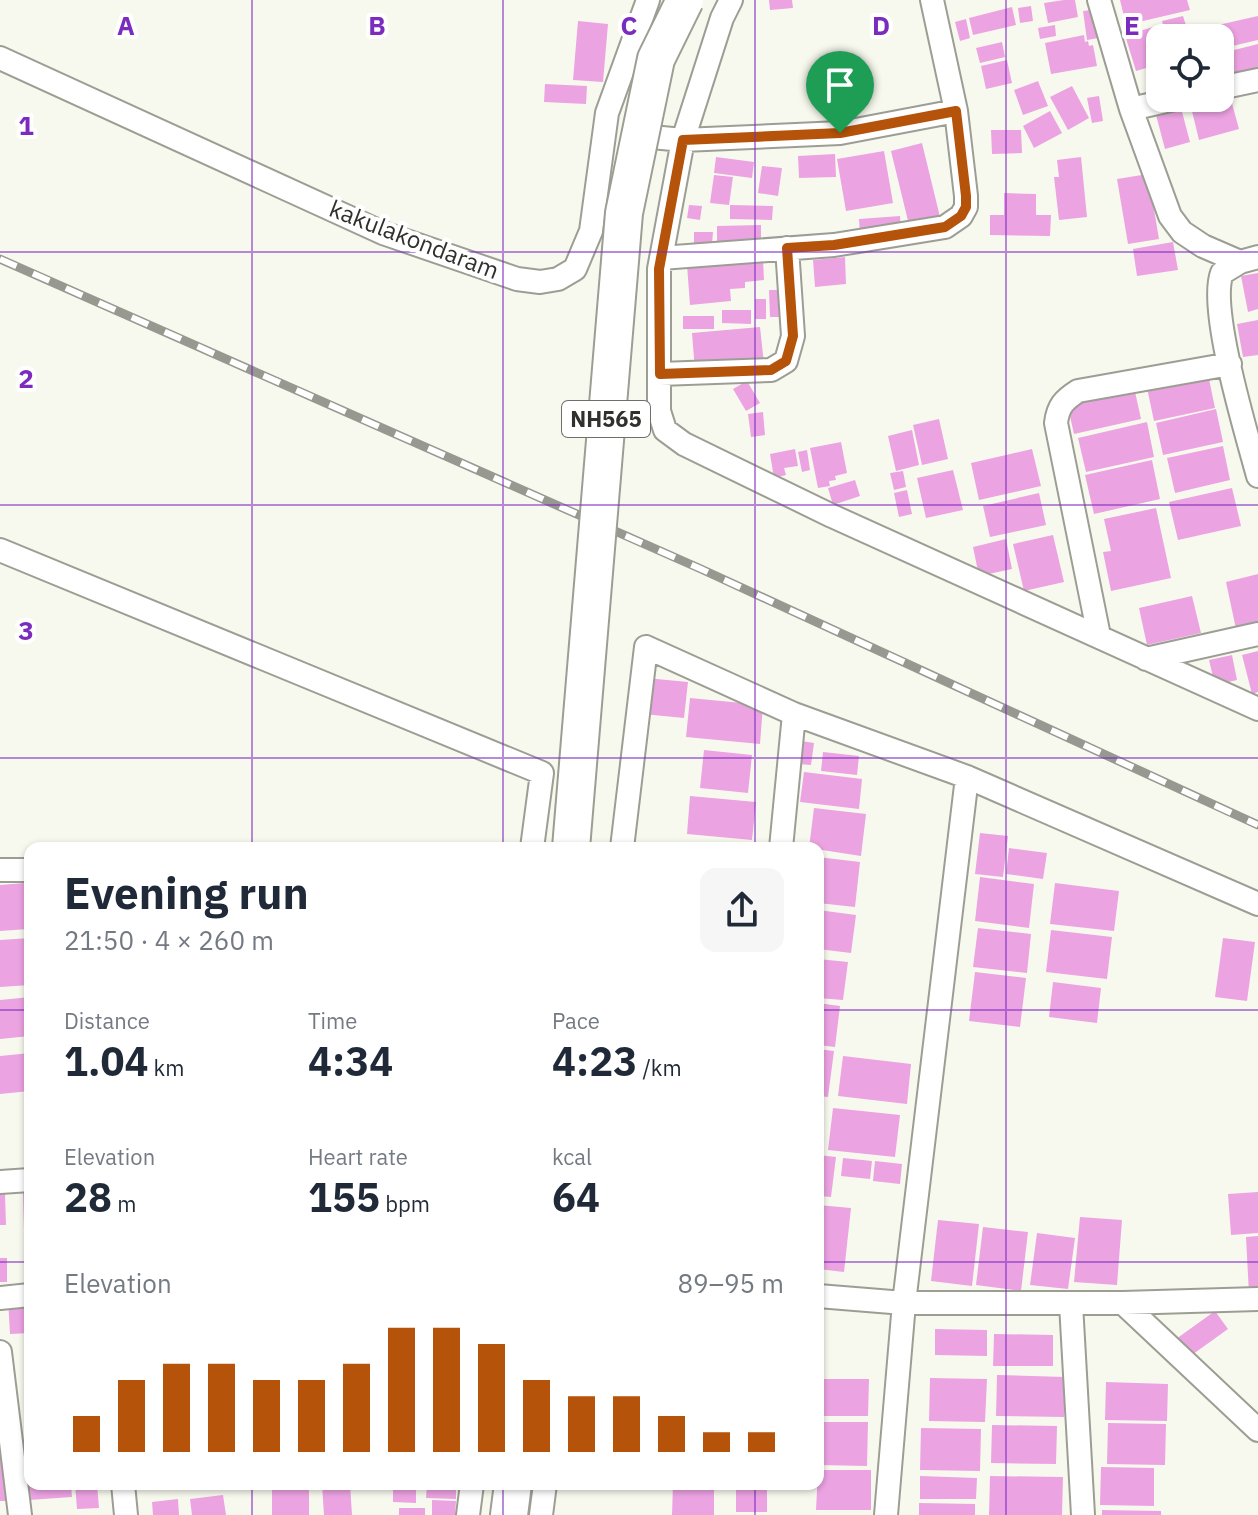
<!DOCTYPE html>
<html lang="en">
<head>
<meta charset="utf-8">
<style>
	:root { --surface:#fff; --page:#f6f6f7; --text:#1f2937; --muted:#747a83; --accent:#b45309 }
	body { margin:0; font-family:"IBM Plex Sans",sans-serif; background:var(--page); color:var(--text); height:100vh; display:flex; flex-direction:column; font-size:30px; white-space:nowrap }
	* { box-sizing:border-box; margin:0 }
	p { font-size:26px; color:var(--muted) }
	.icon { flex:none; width:44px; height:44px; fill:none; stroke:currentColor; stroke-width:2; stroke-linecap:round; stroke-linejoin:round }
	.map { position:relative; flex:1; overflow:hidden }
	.details { position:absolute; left:24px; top:842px; width:800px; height:648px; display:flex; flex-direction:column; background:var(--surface); border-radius:16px; box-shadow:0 2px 6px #0004 }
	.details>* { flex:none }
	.controls { position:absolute; left:1146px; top:24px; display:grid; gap:16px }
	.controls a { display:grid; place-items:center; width:88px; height:88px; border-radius:16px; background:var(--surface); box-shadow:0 2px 6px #0004; font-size:40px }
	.pin { position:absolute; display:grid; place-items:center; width:68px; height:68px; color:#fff; margin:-82px -34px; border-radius:50% 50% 50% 0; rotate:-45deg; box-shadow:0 0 8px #0007 }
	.pin .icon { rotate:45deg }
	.round { display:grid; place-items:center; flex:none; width:84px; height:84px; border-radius:16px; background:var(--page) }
	.summary { display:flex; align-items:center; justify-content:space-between; height:136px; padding:0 40px }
	h1 { font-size:44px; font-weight:700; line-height:60px }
	.figures { display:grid; grid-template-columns:repeat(3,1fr); gap:12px; height:136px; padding:8px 40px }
	.figures div { display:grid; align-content:center }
	.figures b { font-size:40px; font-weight:700 }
	.figures small { font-size:22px; font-weight:400 }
	.figures p { font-size:22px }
	.chart { height:224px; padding:16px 40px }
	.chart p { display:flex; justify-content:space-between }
	.chart svg { width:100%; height:144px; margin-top:8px; stroke:var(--accent); stroke-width:6 }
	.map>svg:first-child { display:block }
</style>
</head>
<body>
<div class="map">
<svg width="1258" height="1515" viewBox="0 0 1258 1515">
	<rect width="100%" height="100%" fill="#f8f9ee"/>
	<path fill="#eca3e2" d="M769 0H792L793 8 770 10Z
		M1064 0H1075L1078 17 1048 23 1044 3Z
		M1120 0H1187L1190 10 1126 25Z
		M1031 6 1033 21 1020 23 1018 8Z
		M1012 7 1016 25 973 35 969 18Z
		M1099 9 1104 37 1087 40 1083 11Z
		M1183 16 1190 38H1167L1162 21Z
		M1258 16V40L1224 48 1218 25Z
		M966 19 970 38 960 41 955 22Z
		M578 21 608 24 603 82 573 80Z
		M1055 25 1056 36 1040 39 1038 28Z
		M1157 26 1161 38 1160 64 1136 71 1125 35Z
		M1084 35 1085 42 1088 41 1089 46 1093 45 1097 66 1051 74 1045 43Z
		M1002 42 1005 57 980 63 976 48Z
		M1258 44V73L1232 79 1226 52Z
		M1007 60 1012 83 986 89 981 66Z
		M1038 81 1048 106 1023 115 1014 90Z
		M545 84 587 86 586 104 544 102Z
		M1072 86 1089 118 1068 130 1050 97Z
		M1099 96 1103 121 1092 123 1087 98Z
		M1230 96 1239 129 1199 140 1191 107Z
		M1181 108 1190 142 1165 149 1156 115Z
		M1050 111 1062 133 1034 148 1023 126Z
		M991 130H1021L1022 153 992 154Z
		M922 143 940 217 909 225 891 151Z
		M884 151 893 203 846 211 837 159Z
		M835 154 836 177 799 178 798 156Z
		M716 157 754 162 752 178 714 173Z
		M1081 157 1087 217 1059 220 1054 177H1059L1057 160Z
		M762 166 782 168 778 196 758 193Z
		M1148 174 1159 239 1128 244 1117 179Z
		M714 175 733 177 729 205 710 203Z
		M1004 193 1036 194V215H1051L1050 236 990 235V215H1004Z
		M689 205 702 206 700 220 687 218Z
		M730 205 773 206 772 220 730 219Z
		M900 216 901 230 860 234 859 219Z
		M761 225V241L717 243V226Z
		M694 232H713L712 244 694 243Z
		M1173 242 1178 270 1137 276 1133 249Z
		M845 257 846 284 815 287 813 260Z
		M763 259 764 280 745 282V288L730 289 731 301 690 305 687 265Z
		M1258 273V309L1248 312 1241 276Z
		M769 290H785V317H770Z
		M755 299H766V319H755Z
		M722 310H751V324L722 323Z
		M683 316H714V329H683Z
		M1258 320V355L1243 357 1237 324Z
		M760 327 764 364 695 371 692 333Z
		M1208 374 1215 408 1154 421 1147 388Z
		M747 381 760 403 746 411 733 389Z
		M1134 387 1141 419 1074 434 1067 403Z
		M1216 409 1223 442 1163 455 1156 423Z
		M763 412 765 435 751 437 748 414Z
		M939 419 948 459 922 465 913 425Z
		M1147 422 1154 457 1086 472 1078 438Z
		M912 430 919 465 896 471 888 436Z
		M841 442 847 473 835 476 836 480 829 481 830 486 818 488 810 448Z
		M1223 446 1230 480 1175 493 1167 458Z
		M795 449 798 466 784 468 786 475 774 478 770 454Z
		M1032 449 1041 486 979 500 971 463Z
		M807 450 810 470 802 472 798 452Z
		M1152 460 1160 499 1094 514 1085 475Z
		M953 470 963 510 926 518 917 478Z
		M903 471 906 487 894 490 890 473Z
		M855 480 860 496 833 505 828 488Z
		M1232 488 1241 526 1178 540 1169 502Z
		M907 490 912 514 899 517 894 493Z
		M1039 493 1046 525 990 537 983 506Z
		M1156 508 1171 578 1111 591 1103 552 1111 551 1104 519Z
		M1053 535 1064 582 1024 591 1013 544Z
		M1006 539 1012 569 979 576 973 547Z
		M1258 574V624L1236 629 1226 582Z
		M1192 596 1201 633 1147 645 1139 608Z
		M1258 651V692L1252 694 1242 655Z
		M1232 655 1237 680 1215 685 1209 660Z
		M646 678 688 682 684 718 643 714Z
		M690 698 763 705 760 744 686 737Z
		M801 741 814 743 811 765 798 764Z
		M704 750 752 755 748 793 700 788Z
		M823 752 859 756 857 775 821 771Z
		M804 772 862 779 859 809 800 802Z
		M690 796 756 802 752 840 687 834Z
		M814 808 866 814 861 856 809 848Z
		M980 833 1008 836 1003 877 975 874Z
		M1009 848 1047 853 1043 879 1006 874Z
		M818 857 860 862 855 907 818 903Z
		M980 877 1034 884 1029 928 975 921Z
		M25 883 28 929 0 931V885Z
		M1055 883 1119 891 1114 931 1050 924Z
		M818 910 856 915 851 953 818 949Z
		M978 928 1031 934 1027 973 973 967Z
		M1051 930 1112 937 1107 979 1046 972Z
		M30 938V985L0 987V940Z
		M1223 938 1255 942 1247 1001 1215 997Z
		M818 959 848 962 843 1000 818 998Z
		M975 972 1026 978 1020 1027 969 1021Z
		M1053 982 1101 988 1097 1023 1049 1017Z
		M30 997V1036L0 1039V1000Z
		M818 1003 840 1006 835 1047 818 1045Z
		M818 1049 834 1051 828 1097 818 1096Z
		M30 1053V1091L0 1094V1056Z
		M843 1056 911 1064 907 1104 838 1096Z
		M833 1108 900 1115 895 1157 828 1150Z
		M818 1155 836 1157 831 1197 818 1196Z
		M843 1158 872 1161 870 1179 841 1176Z
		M875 1161 902 1164 900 1184 873 1181Z
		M1258 1192V1233L1231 1235 1228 1194Z
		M23 1193H30V1230H24Z
		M5 1194 6 1225H0V1195Z
		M818 1205 851 1208 844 1272 818 1269Z
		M1080 1217 1122 1220 1117 1285 1074 1282Z
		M938 1220 979 1224 972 1286 931 1281Z
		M983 1227 1028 1232 1021 1291 976 1285Z
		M1037 1233 1075 1238 1068 1289 1030 1285Z
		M1258 1236V1294H1249L1246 1237Z
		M0 1258H7V1282H0Z
		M30 1297V1333L10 1334 8 1299Z
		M1215 1311 1228 1329 1189 1357 1176 1339Z
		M935 1329 987 1330V1356L935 1355Z
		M994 1334 1053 1335V1366H993Z
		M997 1375 1065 1377 1064 1417 996 1416Z
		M930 1378 987 1379 985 1422 929 1421Z
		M821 1379H869L868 1416H821Z
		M1106 1382 1168 1384 1167 1421 1105 1420Z
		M818 1422H868L867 1466 818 1465Z
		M1108 1423 1166 1424 1165 1465 1107 1464Z
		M992 1425 1057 1426 1056 1464 991 1463Z
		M921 1428 981 1429 980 1471 920 1470Z
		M5 1454 9 1501H0V1455Z
		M1101 1467 1154 1468V1506L1100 1505Z
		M818 1470H871V1510H816Z
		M920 1476 977 1478 976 1499H920Z
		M990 1476 1063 1477 1062 1515H989Z
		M28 1484H71L72 1497 29 1500Z
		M75 1484H97L99 1508 77 1509Z
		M272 1484H309V1515H272Z
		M322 1484H350L352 1515H324Z
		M393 1484H416V1503L393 1502Z
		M427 1484H456V1499L426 1498Z
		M673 1484H714V1515H672Z
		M736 1484H767V1512H736Z
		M223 1495 226 1515H192L190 1499Z
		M178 1499 179 1515H153L152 1502Z
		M432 1500 456 1501 455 1515H432Z
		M919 1503 975 1504V1515H919Z
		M399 1508H425V1515H399Z
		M1102 1510 1161 1511V1515H1102Z"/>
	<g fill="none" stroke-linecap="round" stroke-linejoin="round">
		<g stroke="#9c9e94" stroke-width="26">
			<path id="minor" d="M731 0 722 18 683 140 659 269V411L665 430 684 444 832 516 1258 709
				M1099 0 1131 109 1179 98
				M0 58 383 233 517 279 540 282 558 279 575 269 591 231 607 113 648 0
				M1220 88 1258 80
				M1131 109 1170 216 1182 232 1203 246 1240 262
				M641 136 683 140 840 133 956 111
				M1258 257 1240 262 1222 273C1208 308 1247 435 1258 476
				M661 258 834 245 945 227 961 216 966 207V196L956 111 932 0
				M660 374 771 370 786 361 793 336 787 248
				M0 550 542 773 532 848
				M1099 636 1056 423C1058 406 1064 400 1078 391L1230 364
				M1146 659 1258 634
				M622 848 646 647 794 714 967 777 1258 904
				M781 848 794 714
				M0 870H30
				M0 1182 30 1180
				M818 1296 904 1303 967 777
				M0 1298 30 1295
				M1123 1303 1258 1299
				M1071 1304 1083 1515
				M0 1352 20 1515
				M123 1484 126 1515
				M468 1515 472 1484
				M541 1515 545 1484
				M886 1515 904 1303H1123L1258 1430"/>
		</g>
		<g stroke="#9c9e94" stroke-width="40">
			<path id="trunk" d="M509 1515 513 1484"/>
		</g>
		<use href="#minor" stroke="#fff" stroke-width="22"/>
		<use href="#trunk" stroke="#fff" stroke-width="36"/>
		<g stroke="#979890" stroke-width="9">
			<path id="rail" d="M0 259 701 569 1258 825"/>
		</g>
		<use href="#rail" stroke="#fff" stroke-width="6" stroke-dasharray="18" stroke-linecap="butt"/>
		<g stroke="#9c9e94" stroke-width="40" stroke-linecap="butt">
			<path id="trunk-bridge" d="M571 848 624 213 656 59 685 0"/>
		</g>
		<use href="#trunk-bridge" stroke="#fff" stroke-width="36"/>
	</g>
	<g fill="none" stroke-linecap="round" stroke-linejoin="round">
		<g stroke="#fff" stroke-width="16">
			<path id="route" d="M956 111 966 196V207L961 216 945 227 834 245 787 248 793 336 786 361 771 370 660 374 659 269 683 140 840 133Z"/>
		</g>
		<use href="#route" stroke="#b45309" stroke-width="10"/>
	</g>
	<path fill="none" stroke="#7b2cbf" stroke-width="2" stroke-opacity="0.55" d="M252 0V848M503 0V848M755 0V848M1006 0V1515M0 252H1258M0 505H1258M0 758H1258M0 1010H30M818 1010H1258M0 1262H30M818 1262H1258M252 1484V1515M503 1484V1515M755 1484V1515"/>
	<g text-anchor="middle" stroke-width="8" stroke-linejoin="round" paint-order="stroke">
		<rect fill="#fff" stroke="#6e6f6b" stroke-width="2" x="562" y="401" width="88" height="36" rx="6"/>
		<g font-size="22" font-weight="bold" fill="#30312c">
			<text x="606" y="427">NH565</text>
		</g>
		<g font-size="24" fill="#30312c" stroke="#fff">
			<text transform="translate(414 240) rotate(21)" y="8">kakulakondaram</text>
		</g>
	</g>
	<g font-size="26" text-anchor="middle" font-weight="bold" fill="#7b2cbf" stroke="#fff" stroke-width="8" stroke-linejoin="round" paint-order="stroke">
		<text x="126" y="35">A</text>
		<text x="377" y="35">B</text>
		<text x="629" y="35">C</text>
		<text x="881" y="35">D</text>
		<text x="1132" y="35">E</text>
		<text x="26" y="135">1</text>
		<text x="26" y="388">2</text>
		<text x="26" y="640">3</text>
	</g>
</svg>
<div class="controls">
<a><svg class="icon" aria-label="locate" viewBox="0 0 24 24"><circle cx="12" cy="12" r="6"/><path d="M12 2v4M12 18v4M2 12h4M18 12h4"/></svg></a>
</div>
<div class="pin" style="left:840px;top:133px;background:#1e9e55"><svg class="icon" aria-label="arrive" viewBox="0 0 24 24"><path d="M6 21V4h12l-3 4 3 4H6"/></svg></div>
<section class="details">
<div class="summary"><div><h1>Evening run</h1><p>21:50 · 4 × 260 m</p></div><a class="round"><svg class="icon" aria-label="share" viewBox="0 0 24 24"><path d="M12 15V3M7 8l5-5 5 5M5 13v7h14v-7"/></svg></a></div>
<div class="figures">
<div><p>Distance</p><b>1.04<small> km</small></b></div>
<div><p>Time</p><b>4:34</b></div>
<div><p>Pace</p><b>4:23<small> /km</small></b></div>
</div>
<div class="figures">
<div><p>Elevation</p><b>28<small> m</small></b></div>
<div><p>Heart rate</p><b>155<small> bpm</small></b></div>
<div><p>kcal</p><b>64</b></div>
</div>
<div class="chart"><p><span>Elevation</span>89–95 m</p>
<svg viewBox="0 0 160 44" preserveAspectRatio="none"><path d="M5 44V33M15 44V22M25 44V17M35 44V17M45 44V22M55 44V22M65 44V17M75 44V6M85 44V6M95 44V11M105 44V22M115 44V27M125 44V27M135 44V33M145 44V38M155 44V38"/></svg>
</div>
</section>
</div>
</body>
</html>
